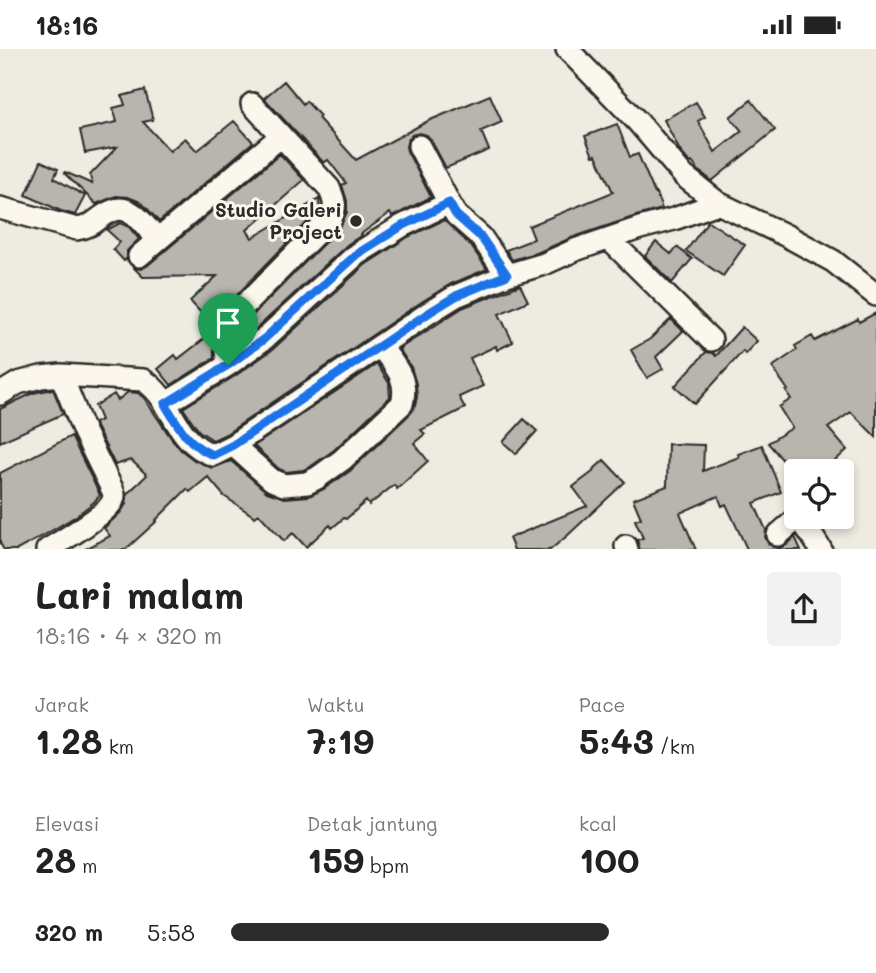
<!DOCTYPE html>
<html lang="id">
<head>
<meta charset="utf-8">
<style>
	:root { --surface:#fff; --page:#f2f2f2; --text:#222; --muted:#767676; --accent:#2b2b2b }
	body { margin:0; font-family:Mali,sans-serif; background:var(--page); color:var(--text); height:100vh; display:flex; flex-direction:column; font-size:26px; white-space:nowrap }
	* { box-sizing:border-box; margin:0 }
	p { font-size:23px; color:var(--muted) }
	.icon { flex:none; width:38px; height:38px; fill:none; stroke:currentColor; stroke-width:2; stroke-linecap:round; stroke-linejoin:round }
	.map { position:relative; height:500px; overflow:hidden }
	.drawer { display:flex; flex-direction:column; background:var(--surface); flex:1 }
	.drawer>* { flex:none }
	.buttons { position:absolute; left:784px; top:410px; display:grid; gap:14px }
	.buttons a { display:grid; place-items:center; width:70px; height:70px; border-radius:7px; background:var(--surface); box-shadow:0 4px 10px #0003; font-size:35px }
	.pin { position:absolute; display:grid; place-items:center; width:60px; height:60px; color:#fff; margin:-72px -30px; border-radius:50% 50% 50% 0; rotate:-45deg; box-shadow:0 0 7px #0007 }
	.pin .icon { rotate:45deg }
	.round { display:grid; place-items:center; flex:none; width:74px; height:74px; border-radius:7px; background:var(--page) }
	.overview { display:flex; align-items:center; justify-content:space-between; height:119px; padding:0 35px }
	h1 { font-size:38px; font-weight:700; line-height:52px }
	.figures { display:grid; grid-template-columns:repeat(3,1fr); gap:10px; height:119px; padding:7px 35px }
	.figures div { display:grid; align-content:center }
	.figures b { font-size:35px; font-weight:700 }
	.figures small { font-size:19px; font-weight:400 }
	.figures p { font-size:19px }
	ul { padding:0 35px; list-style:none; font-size:23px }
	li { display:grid; grid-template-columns:112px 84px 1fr; align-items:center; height:52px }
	li i { height:18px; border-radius:9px; background:var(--accent) }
	.status { display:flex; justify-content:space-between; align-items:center; height:49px; padding:0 35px; background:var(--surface); direction:ltr }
	.status svg { height:19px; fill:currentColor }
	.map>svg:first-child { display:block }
</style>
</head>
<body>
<div class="status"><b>18:16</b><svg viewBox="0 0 49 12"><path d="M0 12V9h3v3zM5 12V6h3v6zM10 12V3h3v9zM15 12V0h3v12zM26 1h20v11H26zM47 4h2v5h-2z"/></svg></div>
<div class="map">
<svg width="876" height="501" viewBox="0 0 876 501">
	<rect width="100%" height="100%" fill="#eeebe0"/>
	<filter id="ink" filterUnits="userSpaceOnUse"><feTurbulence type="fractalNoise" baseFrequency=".0143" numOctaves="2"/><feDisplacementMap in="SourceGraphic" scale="14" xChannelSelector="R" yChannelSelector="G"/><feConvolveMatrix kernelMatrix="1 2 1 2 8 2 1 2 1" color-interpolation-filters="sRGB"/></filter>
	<g filter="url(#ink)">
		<path fill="#b8b5ae" stroke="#2b2b2b" stroke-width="2" d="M284 32 303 55 306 52 320 67 318 69 356 111 428 72 490 46 502 73 481 82 489 101 446 119 431 91 427 86 420 84 412 86 408 91 406 97 407 102 431 148 392 168 390 164 361 185 362 186 348 195 256 280 238 292 240 283 247 272 340 178 347 163V152L342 136 346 134 328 111 324 114 264 49Z
			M145 41 153 71 143 73 170 102 185 89 197 102 234 72 253 93 159 173 146 158 138 152 128 148 116 147 96 155 64 124 65 123 92 135 90 126 117 98 85 104 80 81 117 73 113 59 125 56 122 47Z
			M751 51 775 81 712 132 698 121 692 113 690 114 680 102 664 71 696 53 705 68 698 72 715 103 742 82 730 68Z
			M617 75 630 108 638 105 655 145 656 144 662 160 636 167 571 189 539 203 512 211 506 201 534 190 529 177 613 143 596 106 593 107 585 87Z
			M280 105 304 131 247 181 252 189 319 150 320 160 228 255 214 278 190 252 217 227 143 228 134 219 141 220 147 217Z
			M41 112 58 120 54 129 85 147 75 166 61 162 26 146Z
			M444 171 471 197 487 220 451 235 423 252 226 385 213 391 199 382 183 359 235 327 272 301 365 216 408 188Z
			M708 172 745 196 723 227 686 202Z
			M120 174 129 178 139 190 127 202V212L126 210 124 212 113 200 120 193 107 181Z
			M656 193 671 205 677 198 692 210 672 234 645 207Z
			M520 236 528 252 499 265 513 293 497 301 496 297 470 309 483 337 459 348 465 359 421 381 425 385 414 394 428 412 397 440 394 436 369 456 366 452 346 470 344 469 332 479 330 476 306 498 293 484 284 492 259 465 255 468 224 447 208 428 190 443 187 440 156 471 157 472 125 501H84L110 487 104 479 121 463 126 455 127 445 147 426 131 411 115 416 96 378 95 374 101 371 95 357 114 345 118 351 128 343 138 344 144 349 171 389 181 401 194 411 212 419 231 412 267 443 285 449 309 447 324 440 350 422 411 364 415 357 417 348 416 335 411 318 399 300 462 259Z
			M876 264V388L851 363 828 379 847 401 824 422H792L768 394 792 379 779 358 791 350 786 342 788 341 772 318 797 301 795 297 812 287 815 292 858 270 859 273Z
			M671 270 683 282 656 308 663 320 647 329 631 301 650 290Z
			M742 278 757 292 745 305 743 302 695 355 675 337 706 303 713 304 716 307Z
			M213 283 214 309 171 336 158 320 175 306 178 310Z
			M377 315 389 334 390 348 334 401 310 418 303 421 286 423 279 420 254 397Z
			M53 340 63 365 0 393V360L33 344Z
			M524 370 537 382 516 405 503 393Z
			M71 387 100 446 94 453 76 467 41 488 17 501H4L0 494V424Z
			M668 395 704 396 703 422 739 408 738 405 762 396 781 443 754 454 766 481 765 489 768 494 773 498 780 499 787 496 795 488 801 501H746L747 500 726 455 722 457 718 447 680 464 696 501H640L637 491 643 489 635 471 641 469 633 450 667 437Z
			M604 411 625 433 567 487 550 501H514L509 489 587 457 573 438 594 422 593 421Z"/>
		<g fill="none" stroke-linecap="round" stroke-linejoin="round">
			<g stroke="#2b2b2b" stroke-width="26">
				<path id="minor" d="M567 0 638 73 684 127 718 154 787 187 833 212 876 246
					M419 97 449 154
					M0 159 77 180C96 177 97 168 112 162 131 153 147 179 157 191
					M609 190 711 291
					M139 207 281 87
					M228 316C225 291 221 285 237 264L331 169C337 158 334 150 329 139L252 55
					M0 345 18 334 41 328 61 326 143 331C174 350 173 392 213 406L233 396 430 263 456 247 507 226
					M165 355 228 316 264 290 357 205 402 177 449 154 456 166 481 188 507 226 544 215 575 201 640 179 674 170 718 154
					M233 396 272 431 284 436 307 434 317 429 342 411 402 355C409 329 394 316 380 297
					M778 486 794 472 803 473 821 501
					M626 497 627 501
					M47 501C60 493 109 464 113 451 115 445 114 445 112 440L84 383 61 326"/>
			</g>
			<use href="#minor" stroke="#fbf7ec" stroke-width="21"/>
		</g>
	</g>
	<g fill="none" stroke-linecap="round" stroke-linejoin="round" filter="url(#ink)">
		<g stroke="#fff" stroke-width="14">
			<path id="route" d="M449 154 456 166 481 188 507 226 456 247 430 263 233 396 213 406C189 397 178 377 165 355L228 316 264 290 357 205 402 177Z"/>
		</g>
		<use href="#route" stroke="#1a73e8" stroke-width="9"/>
	</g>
	<circle fill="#2b2b2b" stroke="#fbf7ec" stroke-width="2.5" cx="356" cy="172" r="7"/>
	<g text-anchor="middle" stroke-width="6" stroke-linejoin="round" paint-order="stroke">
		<g font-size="19" font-weight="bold" fill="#2b2b2b" stroke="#fbf7ec" text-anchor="end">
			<text x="342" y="168">Studio Galeri<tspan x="342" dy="22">Project</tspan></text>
		</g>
	</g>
</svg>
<div class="buttons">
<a><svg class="icon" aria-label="locate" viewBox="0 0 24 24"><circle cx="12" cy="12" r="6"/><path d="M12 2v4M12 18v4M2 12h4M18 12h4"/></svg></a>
</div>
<div class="pin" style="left:228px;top:316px;background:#1e9e55"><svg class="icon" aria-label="arrive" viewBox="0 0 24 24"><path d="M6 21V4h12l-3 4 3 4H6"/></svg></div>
</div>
<section class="drawer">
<div class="overview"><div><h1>Lari malam</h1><p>18:16 · 4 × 320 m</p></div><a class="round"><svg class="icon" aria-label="share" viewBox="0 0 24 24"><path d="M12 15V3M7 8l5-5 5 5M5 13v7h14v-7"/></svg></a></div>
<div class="figures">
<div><p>Jarak</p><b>1.28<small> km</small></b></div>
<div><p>Waktu</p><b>7:19</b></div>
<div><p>Pace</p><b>5:43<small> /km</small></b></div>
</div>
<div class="figures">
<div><p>Elevasi</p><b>28<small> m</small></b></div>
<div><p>Detak jantung</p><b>159<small> bpm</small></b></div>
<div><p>kcal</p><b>100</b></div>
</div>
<ul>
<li><b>320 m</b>5:58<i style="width:62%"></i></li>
</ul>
</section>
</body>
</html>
